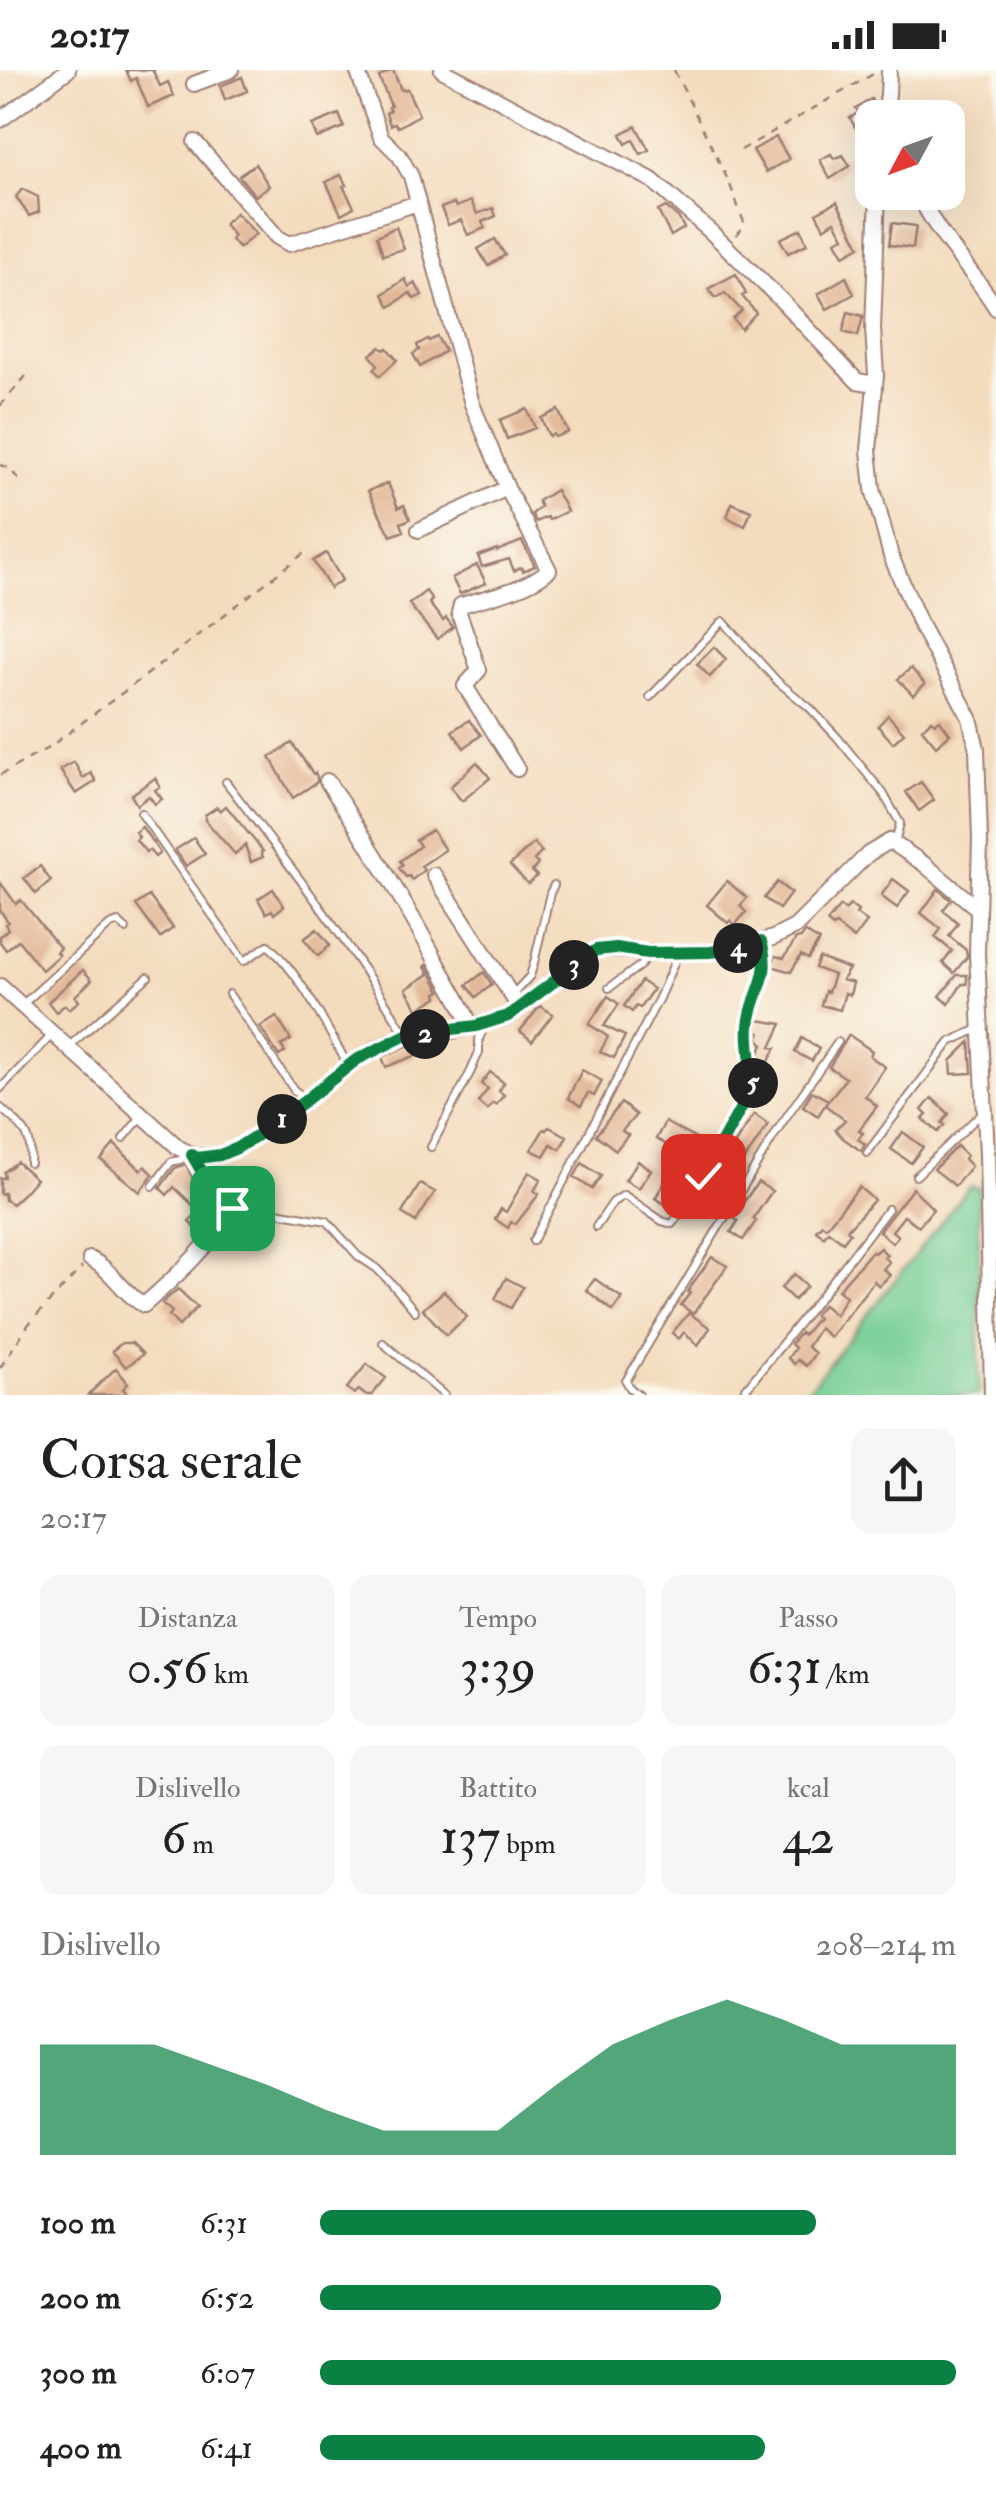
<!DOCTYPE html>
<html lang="it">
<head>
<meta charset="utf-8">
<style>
	:root { --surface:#fff; --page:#f6f6f6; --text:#222; --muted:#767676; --accent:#0b8043 }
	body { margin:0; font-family:"IM FELL Double Pica",serif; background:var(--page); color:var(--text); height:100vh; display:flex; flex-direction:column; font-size:38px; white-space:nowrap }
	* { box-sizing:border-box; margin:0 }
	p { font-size:32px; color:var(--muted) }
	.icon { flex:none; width:55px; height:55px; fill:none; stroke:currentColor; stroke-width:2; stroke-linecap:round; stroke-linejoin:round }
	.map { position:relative; height:1325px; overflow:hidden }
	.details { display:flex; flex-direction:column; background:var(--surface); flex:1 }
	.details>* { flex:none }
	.needle { width:65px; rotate:229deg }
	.fabs { position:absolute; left:855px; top:30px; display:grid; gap:20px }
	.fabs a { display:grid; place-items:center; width:110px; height:110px; border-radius:20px; background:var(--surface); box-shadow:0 10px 40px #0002; font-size:50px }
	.pin { position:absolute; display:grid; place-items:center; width:85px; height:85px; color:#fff; margin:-42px; border-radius:20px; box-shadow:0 5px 15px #0006 }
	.km { position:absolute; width:50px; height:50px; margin:-25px; border-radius:50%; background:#222; color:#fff; font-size:28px; line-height:50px; text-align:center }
	.round { display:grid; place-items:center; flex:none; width:105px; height:105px; border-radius:20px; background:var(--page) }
	.head { display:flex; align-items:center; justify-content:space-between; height:170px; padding:0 40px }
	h1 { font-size:55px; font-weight:600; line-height:75px }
	.stats { display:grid; grid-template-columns:repeat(3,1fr); gap:15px; height:170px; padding:10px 40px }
	.stats div { display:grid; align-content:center; border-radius:20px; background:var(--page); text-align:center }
	.stats b { font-size:50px; font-weight:600 }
	.stats small { font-size:28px; font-weight:400 }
	.stats p { font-size:28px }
	.chart { height:280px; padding:20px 40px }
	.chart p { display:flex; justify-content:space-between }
	.chart svg { width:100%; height:180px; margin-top:10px; fill:var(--accent); opacity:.7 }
	ul { padding:0 40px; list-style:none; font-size:32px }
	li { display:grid; grid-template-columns:160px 120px 1fr; align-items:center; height:75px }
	li i { height:25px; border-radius:12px; background:var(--accent) }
	.status { display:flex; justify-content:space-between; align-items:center; height:70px; padding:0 50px; background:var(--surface); direction:ltr }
	.status svg { height:28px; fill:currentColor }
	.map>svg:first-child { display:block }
</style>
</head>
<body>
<div class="status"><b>20:17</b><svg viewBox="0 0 49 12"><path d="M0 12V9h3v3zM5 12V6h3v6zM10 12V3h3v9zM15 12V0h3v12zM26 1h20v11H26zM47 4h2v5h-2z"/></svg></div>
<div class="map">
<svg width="996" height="1325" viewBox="0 0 996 1325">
	<rect width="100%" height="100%" fill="#fbf7ec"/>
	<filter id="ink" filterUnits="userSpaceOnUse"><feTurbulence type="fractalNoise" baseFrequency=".01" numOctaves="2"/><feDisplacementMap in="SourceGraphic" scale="20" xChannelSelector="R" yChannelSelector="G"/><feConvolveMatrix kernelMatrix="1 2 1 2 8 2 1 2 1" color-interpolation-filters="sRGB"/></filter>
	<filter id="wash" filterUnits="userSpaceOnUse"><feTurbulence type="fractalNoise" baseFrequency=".0048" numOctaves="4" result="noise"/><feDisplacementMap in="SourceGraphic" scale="40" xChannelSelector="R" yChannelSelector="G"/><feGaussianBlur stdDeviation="2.25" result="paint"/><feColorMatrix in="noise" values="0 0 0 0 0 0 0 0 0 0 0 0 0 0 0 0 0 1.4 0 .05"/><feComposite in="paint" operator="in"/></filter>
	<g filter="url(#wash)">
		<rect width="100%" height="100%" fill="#f3dcbe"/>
		<path fill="#73cd94" stroke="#5e7660" stroke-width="2.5" d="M970 1116 979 1118V1325H804Z"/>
		<g id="blocks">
			<path fill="#e3b898" d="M126 0H155L153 1 160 16 168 12 174 26 148 37 136 8 131 11Z
				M393 0 401 20 407 19 419 45 398 57 395 53 390 55 386 43 390 41 389 37 391 36 379 7Z
				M242 7 247 21 225 30 220 16Z
				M871 29 875 36 874 44 855 57 850 48 859 42 856 39Z
				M339 44 344 57 317 68 312 55Z
				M636 56 649 80 641 84 633 70 626 74 621 64Z
				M776 67 789 89 766 102 753 80Z
				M831 84 834 89 843 85 850 96 830 109 820 90Z
				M255 94 269 116 255 126 239 106Z
				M341 105 346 115 343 116 354 137 341 144 326 112Z
				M22 119 38 127 39 142 29 146 16 127Z
				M471 131 477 144 493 138 496 146 482 152 485 158 468 165 461 150 448 155 441 138 454 133 456 137Z
				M837 132 860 176 844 185 836 171 844 167 835 151 824 158 816 143Z
				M666 137 678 147 684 158 671 166 658 141Z
				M236 143 256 164 239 178 231 170 234 166 224 154Z
				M892 153 916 156 913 178 889 175Z
				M396 157 404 179 383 185 377 166Z
				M801 159 807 174 788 183 780 169Z
				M495 169 505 185 488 196 478 179Z
				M736 204 746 224 742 226 756 243 741 259 733 249 742 241 725 223 715 228 708 219Z
				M846 207 854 224 827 239 818 224Z
				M405 209 409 217 415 213 422 225 414 229 410 223 390 237 383 224Z
				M848 242 863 246 858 266 843 262Z
				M437 267 445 281 420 297 413 284 419 280 417 275 428 269 429 271Z
				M380 277 384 280 387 278 397 290 380 306 374 299 378 295 370 285Z
				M527 339 535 358 507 369 500 350Z
				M558 340 568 362 555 367 553 364 549 366 541 348Z
				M388 413 398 438 404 435 410 449 401 453 404 461 391 466 368 421Z
				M556 420 567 441 549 450 547 447 536 452 532 444 541 437 538 431Z
				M732 433 751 441 745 456 727 447Z
				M522 471 535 496 523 501 521 497 514 501 509 489 482 497 478 486 497 479V481Z
				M326 483 342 510 330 518 313 491Z
				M477 495 486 513 460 524 452 508Z
				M426 521 432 530 429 533 443 551 446 548 453 557 437 569 409 534Z
				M714 577 726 589 710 607 697 594Z
				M911 598 925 614 913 625 898 609Z
				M888 645 904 663 893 673 878 656Z
				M469 650 481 665 464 678 452 661Z
				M932 650 935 653 940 650 950 664 936 676 922 659Z
				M292 673 313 704 315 703 317 707V712L293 728 270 687Z
				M74 692 83 708 91 703 96 711 76 724 60 700Z
				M477 692 490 708 462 731 450 717Z
				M155 708 160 717 155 720 162 729 155 734 149 726 137 735 131 725Z
				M921 712 934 730 919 741 906 722Z
				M226 736 263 781 261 782 263 787 251 792 245 775 235 784 205 750V745L217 737 220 741Z
				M142 757 160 783 155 787 149 780 146 782 136 770 139 767 135 762Z
				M432 760 445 780 421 796 424 800 412 810 409 806 406 807 399 798 403 795 400 791 420 776 416 770Z
				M194 768 205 784 186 796 175 780Z
				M534 773 542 782 534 790 538 794 532 801 537 806 528 814 510 795Z
				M40 796 51 811 36 824 24 808Z
				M893 809 909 821 897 838 881 826Z
				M727 811 747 828 740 836 746 842 735 855 731 850 728 853 707 835Z
				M0 812 16 834 21 830 60 878 56 882 59 885 42 900 18 870 6 880 0 872V866L8 859 5 854 8 852 0 840Z
				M777 812 791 823 779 839 764 828Z
				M273 819 284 836 274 844 272 840 266 843 258 829Z
				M938 819 951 830 943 840 958 853 949 866 966 880 967 887 954 903 943 893 952 881 935 867 941 859 921 843Z
				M149 826 173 858 160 868 136 835Z
				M850 835 858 841 856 844 867 852 854 869 836 855 833 857 827 852 840 836 845 840Z
				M317 859 330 875 318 886 304 869Z
				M805 862 819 871 808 889 801 885 791 902 772 896 775 886 784 888 796 869 801 868Z
				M819 888 849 899 842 910 853 913 850 925 845 923 840 940 821 935 825 921 828 922 834 905 815 898Z
				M427 895 441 921 437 923 438 927 418 939 406 919 429 904 425 897Z
				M83 900 92 910 75 926 79 931 69 939 65 935 56 942 48 932Z
				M484 902 492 915 476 927 467 915Z
				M957 905H967V914H962L949 934 940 926Z
				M641 911 653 919 640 938 636 936 632 942 624 936Z
				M608 926 619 934 604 956 625 966 614 988 600 982 608 967 589 954Z
				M540 936 553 944 532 971 520 961Z
				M277 947 291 970 281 976 285 982 279 986 260 957Z
				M758 950 782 954 771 977 776 978 761 1006 757 988 763 975 758 968 760 963 757 961Z
				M849 965 872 981 870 986 885 997 865 1026 877 1036 859 1060 863 1063 858 1069 865 1074 861 1081 843 1068 835 1059 845 1050 825 1035 846 1008 829 997Z
				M802 968 819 979 812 991 795 982Z
				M970 972 972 1003 952 1004 951 991Z
				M409 975H412L417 985 386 997 382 987Z
				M582 1000 602 1011 594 1026 588 1023 581 1036 568 1028Z
				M490 1002 504 1013 499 1021 504 1025 496 1035 493 1033 487 1040 478 1032 488 1019 481 1014Z
				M812 1021 828 1030 818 1046 803 1036Z
				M932 1028 949 1044 942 1053 945 1055 938 1062 923 1049 927 1045 922 1040Z
				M621 1033 636 1045 622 1061 628 1065 616 1080 596 1065Z
				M754 1044 768 1054 744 1091 728 1084Z
				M665 1052 703 1073 694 1089 656 1069Z
				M549 1057 567 1066 560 1079 551 1074 544 1086 531 1080 544 1059 546 1060Z
				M903 1062 923 1077 911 1093 891 1079Z
				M114 1074 141 1100 145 1096 153 1104 140 1122 101 1090Z
				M957 1076 966 1085 964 1089 971 1096 955 1116 934 1099Z
				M726 1088 739 1098 729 1114 715 1105Z
				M638 1091 651 1100 639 1118 625 1110Z
				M17 1092 36 1109 24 1123 12 1134 5 1130 4 1123 0 1124V1108H5L4 1102Z
				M582 1093 601 1106 592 1119 574 1107Z
				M186 1094 192 1107 208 1123 203 1128 216 1141 201 1164 189 1152 199 1141 174 1117 167 1125 160 1118 175 1098Z
				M529 1102 541 1109 534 1121 539 1124 516 1154 511 1152 508 1158 495 1149 501 1139 506 1142Z
				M668 1107 680 1115 682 1120 670 1137 655 1128Z
				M758 1112 772 1121 753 1149 756 1151 743 1170 731 1162 738 1151 733 1147Z
				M420 1114 435 1122 416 1152 402 1143Z
				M859 1117 874 1130 847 1160 850 1163 843 1172 828 1161 824 1167 816 1160 822 1154 826 1157Z
				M913 1118 933 1139 919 1156 904 1146 892 1161 898 1166 892 1173 879 1161Z
				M880 1178 887 1185 884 1187 889 1192 883 1199 890 1205 879 1216 874 1211 830 1267 819 1258 807 1277 815 1283 806 1296 798 1290 794 1294 788 1288 795 1278 791 1274 800 1263 803 1265 817 1248 814 1245 823 1235 835 1245 846 1226 838 1220 872 1181 874 1183Z
				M712 1187 727 1196 693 1244 681 1235 690 1223 688 1222 693 1213Z
				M794 1204 807 1216 794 1230 781 1218Z
				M506 1208 523 1217 511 1238 495 1229Z
				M595 1209 622 1228 613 1241 586 1220Z
				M178 1219 197 1237 179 1256 169 1246 172 1242 162 1233Z
				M444 1221 467 1247 446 1265 423 1239Z
				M689 1243 710 1258 698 1275 684 1262 679 1269 672 1263Z
				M122 1273H132L143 1284 126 1297 112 1281Z
				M367 1294 386 1308 372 1325H365L359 1320 354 1324 347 1318Z
				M116 1298 128 1313 123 1319 129 1325H88Z"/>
		</g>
	</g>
	<g filter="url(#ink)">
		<use href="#blocks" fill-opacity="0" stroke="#9e7e74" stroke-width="2.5"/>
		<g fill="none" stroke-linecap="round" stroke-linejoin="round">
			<g stroke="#9e7e74" stroke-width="10">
				<path id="lane" d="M650 627 723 551 777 611 810 638 837 667 883 723 900 753 895 773
					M226 712C289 794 352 876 405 964
					M141 743 244 891 268 875C303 907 324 954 348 995
					M609 918 641 895 647 884
					M229 924 294 1020 307 1030
					M512 925 530 906 534 893 550 823 554 815
					M22 935 110 855 118 852 126 859
					M68 977 148 907
					M0 1019 52 965
					M0 1037C21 1057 33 1061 30 1093
					M123 1069 141 1047
					M431 1077 471 1001 479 982V969L485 955
					M867 1083 950 972 980 958
					M916 1106 984 1041
					M153 1116 171 1092 180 1090 188 1084
					M234 1133 254 1138 327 1151 358 1186 376 1198 392 1214 415 1241
					M596 1157 613 1132 624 1125 662 1151 672 1154 689 1131 752 1018C754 996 746 975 749 953 753 922 772 905 762 873
					M533 1171 659 928 678 884
					M383 1273 444 1325
					M639 1325 630 1318 626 1311 633 1299 780 1056 838 972
					M741 1325 824 1222 888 1139"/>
			</g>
			<g stroke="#9e7e74" stroke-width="18">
				<path id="street" d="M357 0 381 67 399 85 411 106 472 334 507 418 549 500C525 520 491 526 461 535L459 543 479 600 465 616 517 699
					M442 0 652 110 711 162 781 230 857 311 875 314
					M194 14 231 0
					M884 48 888 25 889 0
					M0 50 68 0
					M195 72 277 167 289 174 418 133
					M878 122 873 259 876 305 869 380 873 419 891 486 921 556 970 648 977 679 980 769 977 884 987 1084 992 1325
					M918 122C937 167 971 197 996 238
					M419 460 507 418
					M327 711C367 771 405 832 439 896 450 916 463 935 471 957
					M434 805 519 937
					M0 916 179 1078 197 1087 220 1085 237 1078 282 1049 356 990 375 979 406 965 453 961 507 947 596 880 615 879 647 883 710 882 744 877 773 868 795 857 868 784 890 771 924 794 977 838
					M90 1189C112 1199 123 1224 144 1235 168 1214 229 1159 233 1129L201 1099 193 1085"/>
			</g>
			<path stroke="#9e7e74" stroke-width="2.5" stroke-dasharray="8 8" stroke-linecap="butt" d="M674 0 729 112 745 155 734 168
				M741 80 875 3
				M0 336 26 306
				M0 395 9 398 20 411
				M0 705 48 678 145 606 307 481
				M0 1298 28 1255 82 1197"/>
			<use href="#lane" stroke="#fff" stroke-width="6"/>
			<use href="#street" stroke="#fff" stroke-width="14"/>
		</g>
	</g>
	<g fill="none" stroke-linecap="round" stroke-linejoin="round" filter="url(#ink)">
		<g stroke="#fff" stroke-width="20">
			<path id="route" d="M232 1138 233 1129 201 1100 192 1085 197 1088 220 1085 237 1078 282 1049 356 990 406 965 476 956 508 946 596 880 616 878 648 883 710 882 744 878 761 872C773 908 752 922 749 956 747 977 754 997 752 1018L703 1106"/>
		</g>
		<use href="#route" stroke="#0b8043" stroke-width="12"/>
	</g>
</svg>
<div class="fabs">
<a><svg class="needle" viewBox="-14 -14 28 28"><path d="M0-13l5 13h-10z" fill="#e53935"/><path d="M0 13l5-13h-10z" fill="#767676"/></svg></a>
</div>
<div class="pin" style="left:232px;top:1138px;background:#1e9e55"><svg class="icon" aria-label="arrive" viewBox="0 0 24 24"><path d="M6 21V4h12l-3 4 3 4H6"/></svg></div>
<div class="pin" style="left:703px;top:1106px;background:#d93025"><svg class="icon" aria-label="check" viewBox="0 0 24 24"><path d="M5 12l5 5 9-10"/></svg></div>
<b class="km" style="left:282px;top:1049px">1</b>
<b class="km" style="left:425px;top:964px">2</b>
<b class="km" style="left:574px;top:895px">3</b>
<b class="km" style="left:738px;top:878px">4</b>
<b class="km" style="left:753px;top:1013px">5</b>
</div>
<section class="details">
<div class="head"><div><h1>Corsa serale</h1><p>20:17</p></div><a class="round"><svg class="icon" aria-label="share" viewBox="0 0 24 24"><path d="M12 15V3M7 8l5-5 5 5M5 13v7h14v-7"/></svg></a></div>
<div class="stats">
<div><p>Distanza</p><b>0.56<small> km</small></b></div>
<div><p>Tempo</p><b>3:39</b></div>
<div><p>Passo</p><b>6:31<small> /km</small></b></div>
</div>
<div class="stats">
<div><p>Dislivello</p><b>6<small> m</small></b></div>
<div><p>Battito</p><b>137<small> bpm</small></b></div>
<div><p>kcal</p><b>42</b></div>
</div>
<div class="chart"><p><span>Dislivello</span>208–214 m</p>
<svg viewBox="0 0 160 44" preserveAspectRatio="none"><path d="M0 44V17L10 17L20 17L30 22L40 27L50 33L60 38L70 38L80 38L90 27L100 17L110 11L120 6L130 11L140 17L150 17L160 17V44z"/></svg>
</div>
<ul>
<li><b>100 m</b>6:31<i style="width:78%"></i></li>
<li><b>200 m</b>6:52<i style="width:63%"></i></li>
<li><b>300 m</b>6:07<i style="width:100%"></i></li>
<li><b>400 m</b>6:41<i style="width:70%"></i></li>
</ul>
</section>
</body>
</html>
